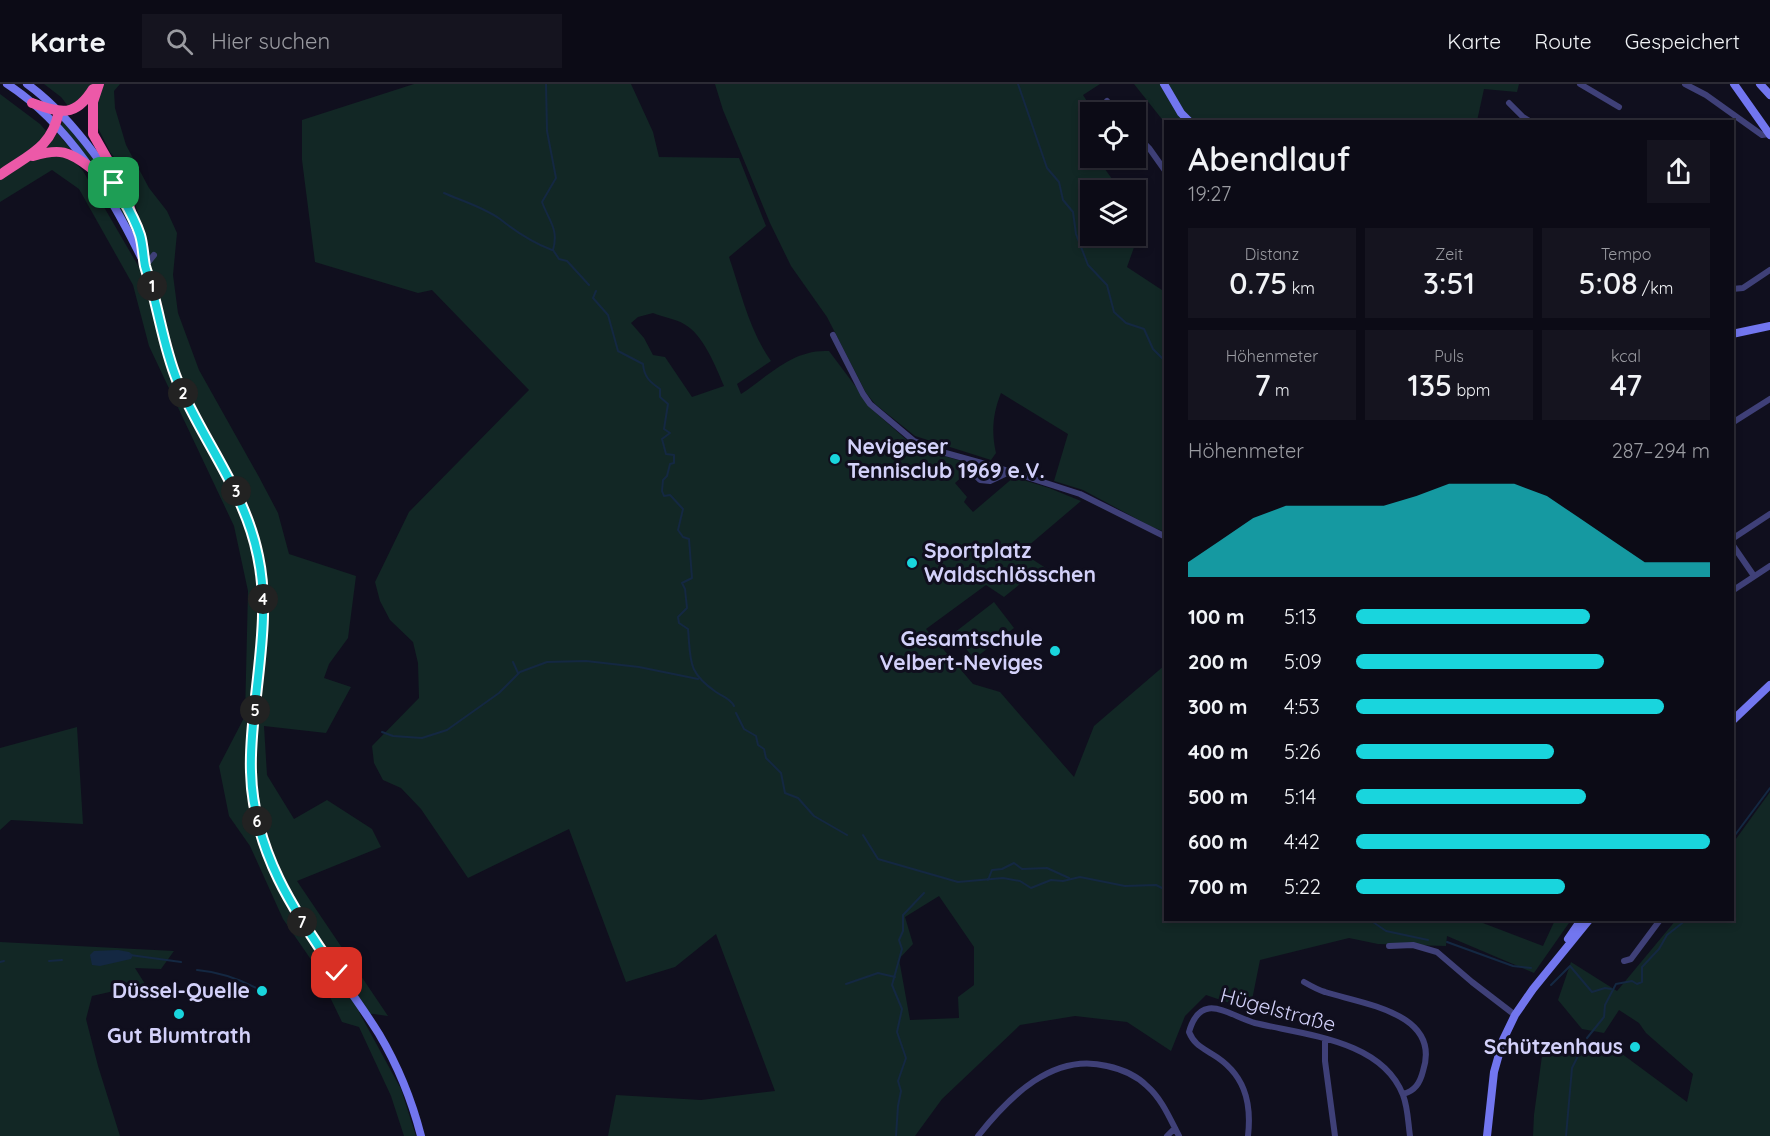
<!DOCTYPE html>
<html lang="de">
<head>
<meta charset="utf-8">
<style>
	:root { --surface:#0c0b16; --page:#15141f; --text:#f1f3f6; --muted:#9a9ba1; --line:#2c2b35; --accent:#19d5dd }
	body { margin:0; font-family:Quicksand,sans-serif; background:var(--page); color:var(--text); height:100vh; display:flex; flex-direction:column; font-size:22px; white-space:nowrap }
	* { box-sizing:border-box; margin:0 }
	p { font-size:20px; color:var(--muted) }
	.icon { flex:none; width:33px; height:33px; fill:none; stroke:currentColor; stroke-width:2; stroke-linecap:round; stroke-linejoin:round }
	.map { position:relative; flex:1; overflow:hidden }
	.drawer { position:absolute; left:1164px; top:36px; width:570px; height:801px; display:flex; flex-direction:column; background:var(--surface); border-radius:0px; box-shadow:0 3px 9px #0003,0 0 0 2px var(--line) }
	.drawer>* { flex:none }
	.controls { position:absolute; left:1080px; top:18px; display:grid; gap:12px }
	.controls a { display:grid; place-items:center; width:66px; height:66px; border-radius:0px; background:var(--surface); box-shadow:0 3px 9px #0003,0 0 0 2px var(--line); font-size:30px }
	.pin { position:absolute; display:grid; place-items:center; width:51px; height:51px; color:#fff; margin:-26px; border-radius:12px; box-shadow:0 3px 9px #0006 }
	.km { position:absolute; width:30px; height:30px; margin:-15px; border-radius:50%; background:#222; color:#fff; font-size:16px; line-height:30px; text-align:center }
	.round { display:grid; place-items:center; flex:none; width:63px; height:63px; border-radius:0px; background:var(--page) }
	.summary { display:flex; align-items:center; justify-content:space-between; height:102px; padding:0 24px }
	h1 { font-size:33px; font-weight:600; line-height:45px }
	.stats { display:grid; grid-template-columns:repeat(3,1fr); gap:9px; height:102px; padding:6px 24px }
	.stats div { display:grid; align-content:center; border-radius:0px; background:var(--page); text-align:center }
	.stats b { font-size:30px; font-weight:600 }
	.stats small { font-size:16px; font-weight:400 }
	.stats p { font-size:16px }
	.chart { height:168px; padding:12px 24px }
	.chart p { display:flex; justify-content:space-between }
	.chart svg { width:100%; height:108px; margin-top:6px; fill:var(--accent); opacity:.7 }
	ul { padding:0 24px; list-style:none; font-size:20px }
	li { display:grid; grid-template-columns:96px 72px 1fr; align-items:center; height:45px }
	li i { height:15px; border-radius:8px; background:var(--accent) }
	header { display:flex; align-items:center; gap:36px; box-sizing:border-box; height:84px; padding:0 30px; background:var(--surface); border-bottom:2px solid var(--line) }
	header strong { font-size:28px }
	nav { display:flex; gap:33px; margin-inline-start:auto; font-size:21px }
	.search { width:420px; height:54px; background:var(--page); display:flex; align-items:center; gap:15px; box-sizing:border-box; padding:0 21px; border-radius:0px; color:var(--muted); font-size:22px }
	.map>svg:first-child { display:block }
</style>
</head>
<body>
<header>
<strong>Karte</strong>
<div class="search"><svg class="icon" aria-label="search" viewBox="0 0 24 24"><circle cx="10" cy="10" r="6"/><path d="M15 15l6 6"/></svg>Hier suchen</div>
<nav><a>Karte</a><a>Route</a><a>Gespeichert</a></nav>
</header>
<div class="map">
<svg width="1770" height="1052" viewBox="0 0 1770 1052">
	<rect width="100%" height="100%" fill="#100f1e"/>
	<path fill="#122725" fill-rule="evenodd" d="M44 0H120L114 7 115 24 126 61 149 104 167 127 177 149 173 191 178 229 199 286 259 393 278 429 289 470 356 492 348 554 329 580 324 594 351 603 326 649 264 642 267 691 294 735 327 716 372 745 381 763 297 797 388 932 359 928 401 1005 416 1052H404L391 1012 359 943 342 938 314 880 283 835 250 762 229 732 219 682 245 632 248 507 234 442 149 262 133 201 79 105 52 86 0 118V10L40 40 53 55 57 49 71 65 62 64 83 87 140 185 149 162 123 84 110 68 97 42V10L68 22 61 13Z
		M414 0H631L653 48 659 73 739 74 766 142 729 173C741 208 749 246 771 277L737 300 741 310C769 292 792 265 829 267L874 327 910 359 920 365 975 381 955 399 967 413 964 418 973 428 1014 393 1049 404 1081 417 1021 468 1055 490 1046 501 1030 492 1004 513 986 501 926 545 973 600 1000 608 1074 693 1094 642 1165 581 1166 836H1475L1543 862 1555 836H1571L1534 889 1447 852 1446 862 1378 860 1349 854 1260 876 1250 926 1206 911 1185 932 1171 967 1127 938 1075 932 1020 941 942 1015 915 1052H608L616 1011 701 1016 775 1007 716 850 675 883 626 898 569 745 468 794 421 725 401 704 383 696 374 679 372 662 419 614 418 579 413 558 390 536 380 517 375 498 409 428 529 306 432 206 418 209 315 178 302 76V36ZM653 229C663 233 676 235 684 240 703 250 716 283 724 302L692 313 665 273 653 271 644 254 631 239 638 233ZM939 812 974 863V901L958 913 959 934 910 936 899 875 913 860 905 833Z
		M715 0H1100L1083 11 1094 28H1090V36L1081 52 1090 65V74H1097L1120 106H1090V152H1136V128L1143 138 1127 183 1165 208V448L1150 442 1083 406 1054 397 1068 350 1001 309C993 329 991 347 996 369L991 376 915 352 875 320 866 309 827 233 791 182 770 139 723 26Z
		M1134 0H1519L1517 8 1484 5 1477 37 1165 39Z
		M63 36C94 72 119 110 139 154V161L119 125 60 44Z
		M994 518 1014 544 974 575 954 549Z
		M77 643 83 740 11 736 0 746V664Z
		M1770 708V1052H1533L1534 1031 1544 957 1586 964H1614L1687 1018 1693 990 1646 949 1639 939 1619 926 1604 949 1582 945 1558 916 1571 878 1617 907 1676 836H1732L1733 759Z
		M0 858 174 867 161 885 135 884 145 900 92 912 86 935 98 982 120 1052H0Z"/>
	<path fill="#142842" d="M118 866 129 868 133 871 131 875 100 882 92 881 90 871 94 867Z"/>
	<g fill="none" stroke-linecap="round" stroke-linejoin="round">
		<path stroke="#142842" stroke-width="2" d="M546 0 547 47 556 94 542 118C549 137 559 145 553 166L559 175 567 177 589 201
			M1018 0 1047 84 1059 98 1063 116 1073 128 1076 150 1088 181 1107 201 1114 228 1126 239 1144 245 1153 265 1166 278
			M444 109C462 117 483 123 500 135 515 147 534 159 552 166
			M596 207 593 214 608 231 618 267 643 280C644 293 650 298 660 305V313L668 320 664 345 670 349 662 355 666 370 674 371V379L670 380 667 392 663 396 662 407 664 412 670 411 683 425 678 446 683 453 689 455 692 494 682 499 685 505 687 524 678 533 679 539 688 545C691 577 687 588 716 608 723 613 730 614 734 622
			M513 578 518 589
			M736 629 744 645 756 652 758 661 764 665 766 674 781 689 785 709 798 714 814 732 847 751
			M382 648 393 652 422 654 447 646 499 609 520 588 547 578 586 577 639 583 698 595
			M863 751 878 775 958 798 1003 794 1020 797 1031 804 1051 796 1063 797 1080 793 1125 802 1156 801 1166 806
			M1732 755 1770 704
			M988 796 992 786 1002 785 1014 779 1022 785 1047 784 1069 794
			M1361 836 1373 838 1386 847 1428 856
			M1447 858 1513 882 1531 884
			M130 871 181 878
			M49 877 62 876
			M0 878 4 877
			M197 886C221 888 240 895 262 907
			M846 900 878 889 895 893
			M1551 901 1570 882 1592 908 1605 904 1611 905
			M1587 954 1604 933 1605 921 1616 900 1632 897 1637 900 1642 898V883L1659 865 1667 851 1686 836
			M896 1052 898 1022 901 1007 898 997 906 974 897 948 902 925 892 901 902 865 899 856 903 847V831L924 809
			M1566 1052 1572 984 1579 970"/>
		<path stroke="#3f4078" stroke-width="6" d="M1580 0 1619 23
			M1685 0 1706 11 1762 51 1769 50
			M1107 17 1117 28
			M1509 19 1523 33 1531 38
			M1136 51 1149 64 1166 88
			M145 182 154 171
			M1732 205 1743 204 1770 186
			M833 251 863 310 870 320 914 357 942 368 996 383 1080 410 1166 453
			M1732 339 1770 315
			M982 380 976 381 974 385V390L980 396 990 397 1009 388
			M1732 455 1770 430
			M1732 460 1754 492
			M1732 507 1770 482
			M1732 697 1733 696
			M1389 862 1413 861 1437 868 1472 898 1515 931
			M1624 877 1631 875 1660 836
			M1304 898C1311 902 1318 906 1325 908 1363 920 1442 929 1423 987 1420 999 1415 1007 1403 1010
			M1325 955V977L1335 1052
			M978 1052C1009 1013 1053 968 1107 982 1121 985 1136 991 1147 1002 1162 1015 1170 1035 1179 1052
			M1167 1052 1175 1044
			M1248 1052C1252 1017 1244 989 1212 970 1201 963 1194 960 1189 948 1201 906 1228 931 1255 939 1305 951 1382 956 1403 1011 1408 1024 1408 1038 1410 1052"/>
		<path stroke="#7276ef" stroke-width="8" d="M7 0C69 40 109 108 141 173
			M27 0C68 29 126 104 140 152 143 162 143 172 145 181 148 193 152 203 155 215 162 243 167 272 179 299 196 338 220 373 239 412 252 440 259 471 262 502 266 537 261 571 257 606 250 657 247 707 263 756 286 829 339 886 379 950 398 982 412 1017 421 1052
			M1164 0 1181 29 1190 38
			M1734 0 1770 51
			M1760 0 1770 11
			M1732 250 1770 242
			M1732 637 1770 601
			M1568 855 1581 836
			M1487 1052 1494 988 1503 956 1515 931 1533 905 1589 836"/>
		<path stroke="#ec59a8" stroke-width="10" d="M99 0 93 18V50L126 108 132 132
			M32 19C61 29 75 34 93 5
			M33 72C60 64 69 67 91 84
			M0 91C28 71 52 64 59 27"/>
	</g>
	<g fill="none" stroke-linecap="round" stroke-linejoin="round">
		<g stroke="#fff" stroke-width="12">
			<path id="route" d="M114 99C123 116 134 132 140 151 143 161 143 172 145 182 148 193 152 202 154 213 161 240 166 269 177 296 202 356 245 407 258 472 268 519 261 565 256 612 253 637 250 663 251 688 253 766 294 828 337 889"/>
		</g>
		<use href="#route" stroke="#19d5dd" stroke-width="8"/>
	</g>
	<g fill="#19d5dd" stroke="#100f1e" stroke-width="2">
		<circle cx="835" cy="375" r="6"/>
		<circle cx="912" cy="479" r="6"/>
		<circle cx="1055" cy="567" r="6"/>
		<circle cx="262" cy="907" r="6"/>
		<circle cx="179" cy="930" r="6"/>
		<circle cx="1635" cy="963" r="6"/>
	</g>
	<g text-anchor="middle" stroke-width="6" stroke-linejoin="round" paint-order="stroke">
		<g font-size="21" font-weight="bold" fill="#d3d1fa" stroke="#100f1e" text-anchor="end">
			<text x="847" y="370" text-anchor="start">Nevigeser<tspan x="847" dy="24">Tennisclub 1969 e.V.</tspan></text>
			<text x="924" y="474" text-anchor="start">Sportplatz<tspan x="924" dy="24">Waldschlösschen</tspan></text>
			<text x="1043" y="562">Gesamtschule<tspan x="1043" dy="24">Velbert-Neviges</tspan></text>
			<text x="250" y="914">Düssel-Quelle</text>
			<text x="179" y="959" text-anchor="middle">Gut Blumtrath</text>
			<text x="1623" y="970">Schützenhaus</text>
		</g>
		<g font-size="21" fill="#d3d1fa" stroke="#100f1e">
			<text transform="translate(1278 926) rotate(15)" y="7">Hügelstraße</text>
		</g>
	</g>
</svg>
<div class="controls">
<a><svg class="icon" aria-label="locate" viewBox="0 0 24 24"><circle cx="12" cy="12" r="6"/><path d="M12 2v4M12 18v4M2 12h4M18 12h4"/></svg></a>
<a><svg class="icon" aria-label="layers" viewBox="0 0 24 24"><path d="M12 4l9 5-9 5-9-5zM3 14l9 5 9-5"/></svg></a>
</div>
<div class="pin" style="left:114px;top:99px;background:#1e9e55"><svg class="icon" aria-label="arrive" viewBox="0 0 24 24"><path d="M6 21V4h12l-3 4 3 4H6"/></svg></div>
<div class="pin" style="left:337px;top:889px;background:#d93025"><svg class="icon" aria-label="check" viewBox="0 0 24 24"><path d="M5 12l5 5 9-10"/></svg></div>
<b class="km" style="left:152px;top:202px">1</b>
<b class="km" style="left:183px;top:309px">2</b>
<b class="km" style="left:236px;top:407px">3</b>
<b class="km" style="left:263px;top:515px">4</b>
<b class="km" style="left:255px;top:626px">5</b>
<b class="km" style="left:257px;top:737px">6</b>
<b class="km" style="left:302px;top:838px">7</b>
<section class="drawer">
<div class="summary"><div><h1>Abendlauf</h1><p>19:27</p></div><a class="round"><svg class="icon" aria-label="share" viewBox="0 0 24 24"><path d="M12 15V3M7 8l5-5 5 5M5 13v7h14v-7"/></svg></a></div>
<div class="stats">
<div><p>Distanz</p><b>0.75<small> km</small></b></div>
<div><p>Zeit</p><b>3:51</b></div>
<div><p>Tempo</p><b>5:08<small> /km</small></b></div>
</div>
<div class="stats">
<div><p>Höhenmeter</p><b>7<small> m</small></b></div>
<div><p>Puls</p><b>135<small> bpm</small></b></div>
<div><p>kcal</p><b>47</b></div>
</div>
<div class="chart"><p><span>Höhenmeter</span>287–294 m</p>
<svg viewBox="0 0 160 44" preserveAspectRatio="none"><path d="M0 44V38L10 29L20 20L30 15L40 15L50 15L60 15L70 11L80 6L90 6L100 6L110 11L120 20L130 29L140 38L150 38L160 38V44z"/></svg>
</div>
<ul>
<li><b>100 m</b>5:13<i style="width:66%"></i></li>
<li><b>200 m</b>5:09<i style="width:70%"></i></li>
<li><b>300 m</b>4:53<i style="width:87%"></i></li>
<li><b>400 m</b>5:26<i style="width:56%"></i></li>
<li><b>500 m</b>5:14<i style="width:65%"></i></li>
<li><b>600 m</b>4:42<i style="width:100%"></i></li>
<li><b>700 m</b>5:22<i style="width:59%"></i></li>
</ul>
</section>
</div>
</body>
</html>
